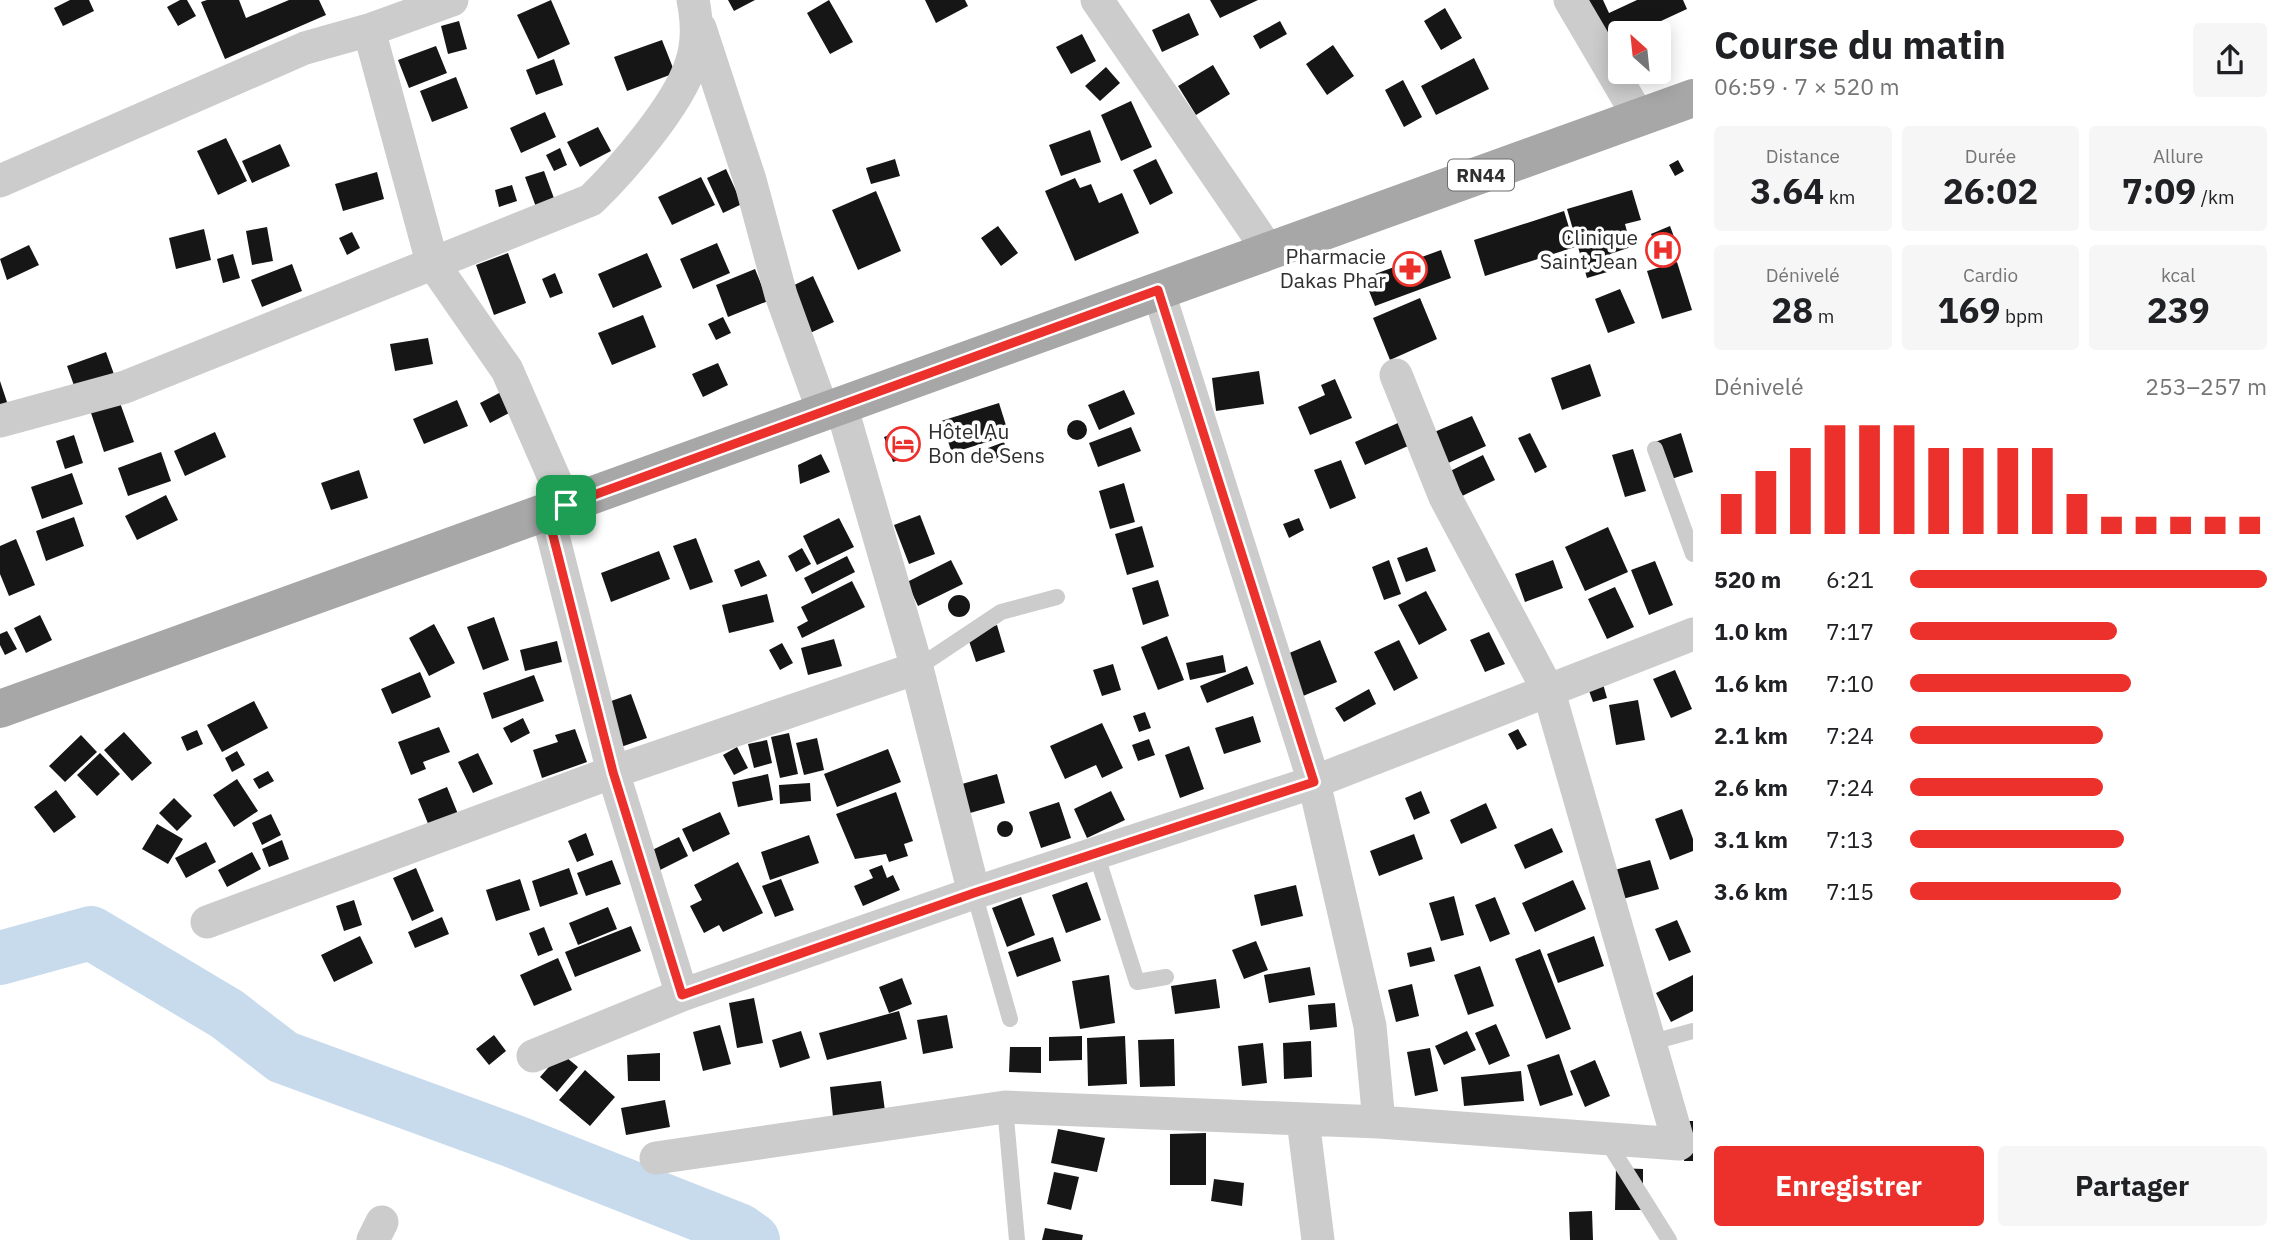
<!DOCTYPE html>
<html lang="fr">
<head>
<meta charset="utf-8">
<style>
	:root { --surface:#fff; --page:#f6f6f6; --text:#202124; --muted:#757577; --accent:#ec312c }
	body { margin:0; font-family:"IBM Plex Sans",sans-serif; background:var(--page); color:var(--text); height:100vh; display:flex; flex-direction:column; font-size:26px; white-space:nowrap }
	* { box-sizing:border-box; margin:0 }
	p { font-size:23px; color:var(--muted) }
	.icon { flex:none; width:38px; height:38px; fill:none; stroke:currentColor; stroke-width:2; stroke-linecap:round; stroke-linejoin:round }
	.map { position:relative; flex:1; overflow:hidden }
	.drawer { display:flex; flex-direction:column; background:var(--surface); width:595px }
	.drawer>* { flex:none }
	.needle { width:46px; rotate:333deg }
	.tools { position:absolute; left:1608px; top:21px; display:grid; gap:14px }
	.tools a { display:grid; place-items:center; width:63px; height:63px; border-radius:7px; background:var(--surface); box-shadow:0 4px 18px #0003; font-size:35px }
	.pin { position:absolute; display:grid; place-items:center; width:60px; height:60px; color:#fff; margin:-30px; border-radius:14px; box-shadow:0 4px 10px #0006 }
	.round { display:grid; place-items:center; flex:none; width:74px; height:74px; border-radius:7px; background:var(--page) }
	.summary { display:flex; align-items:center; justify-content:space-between; height:119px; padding:0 21px }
	h1 { font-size:38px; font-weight:700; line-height:52px }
	.stats { display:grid; grid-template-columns:repeat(3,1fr); gap:10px; height:119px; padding:7px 21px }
	.stats div { display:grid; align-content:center; border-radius:7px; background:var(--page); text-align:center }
	.stats b { font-size:35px; font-weight:700 }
	.stats small { font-size:19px; font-weight:400 }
	.stats p { font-size:19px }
	.chart { height:196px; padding:14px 21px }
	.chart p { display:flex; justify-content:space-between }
	.chart svg { width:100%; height:126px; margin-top:7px; stroke:var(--accent); stroke-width:6 }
	.action { display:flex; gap:14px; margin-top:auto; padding:14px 21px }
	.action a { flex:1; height:80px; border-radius:7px; background:var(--accent); color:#fff; font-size:28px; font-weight:700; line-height:80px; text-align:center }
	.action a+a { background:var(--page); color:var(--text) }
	ul { padding:0 21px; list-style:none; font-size:23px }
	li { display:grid; grid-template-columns:112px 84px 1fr; align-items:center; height:52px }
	li i { height:18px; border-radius:9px; background:var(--accent) }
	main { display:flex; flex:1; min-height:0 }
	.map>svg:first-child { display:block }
</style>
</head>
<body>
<main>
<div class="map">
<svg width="1693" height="1240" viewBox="0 0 1693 1240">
	<rect width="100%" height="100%" fill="#fff"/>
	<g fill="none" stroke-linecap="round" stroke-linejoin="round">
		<path stroke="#c8dbed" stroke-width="54" d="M0 958 91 933 227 1014 283 1057 513 1141 739 1230 753 1240"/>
	</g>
	<path fill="#161616" d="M70 0H89L94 11 63 26 54 8Z
		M180 0H187L196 16 178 26 167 7Z
		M207 0H239L246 18 289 0H319L326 15 225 59 201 2Z
		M551 0 570 44 538 59 517 15Z
		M728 0H755L734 11Z
		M829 0 853 42 830 54 807 13Z
		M925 0H965L968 6 936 23Z
		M1210 0H1258L1220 18Z
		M1576 0H1603L1609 13 1637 0H1683L1687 9 1635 33H1620V40L1599 50Z
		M1445 8 1462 38 1441 50 1424 21Z
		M1189 13 1199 35 1162 52 1152 30Z
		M459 21 467 49 448 54 441 26Z
		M1280 21 1287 34 1260 49 1253 36Z
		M1082 34 1096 61 1071 74 1056 47Z
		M662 40 675 73 627 91 614 57Z
		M1333 45 1354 76 1327 95 1306 64Z
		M436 46 447 73 409 88 398 60Z
		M1474 58 1489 89 1436 115 1421 86Z
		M554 59 563 85 536 95 526 70Z
		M1213 65 1230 94 1196 115 1178 86Z
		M1106 67 1120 83 1100 101 1085 86Z
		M456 77 468 108 432 122 420 91Z
		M1403 80 1422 117 1404 127 1385 90Z
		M1131 101 1152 147 1121 161 1101 115Z
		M545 112 556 137 521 153 510 128Z
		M598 127 611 151 580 167 567 142Z
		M1090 130 1101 162 1061 176 1049 145Z
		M226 138 247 181 218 195 197 151Z
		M280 144 290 166 252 183 242 161Z
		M560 148 567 165 554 171 546 155Z
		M895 159 900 176 871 184 866 168Z
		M1156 159 1173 193 1150 205 1133 170Z
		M1678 160 1684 171 1675 176 1669 165Z
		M726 169 742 204 723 213 707 178Z
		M544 171 555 201 536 207 525 177Z
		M377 172 384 199 343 211 335 184Z
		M701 177 715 205 672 225 658 197Z
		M1075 178 1080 188 1091 184 1099 203 1122 193 1139 233 1075 261 1045 191Z
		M512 185 517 201 499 207 495 190Z
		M1632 190 1641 220 1625 224 1631 247 1610 254 1614 270 1587 278 1567 209Z
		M876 191 901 251 858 270 832 210Z
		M1564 211 1575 247 1485 276 1474 240Z
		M998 226 1018 253 1001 266 981 238Z
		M1670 226 1680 253 1662 261 1651 234Z
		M267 227 273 261 252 265 246 231Z
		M204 229 211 260 176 269 169 238Z
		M352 232 360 248 347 255 339 238Z
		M717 243 730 273 693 289 680 259Z
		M29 245 39 265 7 280 0 259Z
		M1441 250 1451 278 1375 306 1364 278Z
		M508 253 526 303 494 315 476 265Z
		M647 253 662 287 613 308 598 274Z
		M233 254 240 278 223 283 217 259Z
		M1677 262 1692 310 1662 319 1647 271Z
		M292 264 302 291 262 307 251 280Z
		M755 269 768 301 728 317 716 285Z
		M555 273 563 293 550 298 542 279Z
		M813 276 834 322 808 334 788 288Z
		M1620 289 1635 323 1608 333 1595 299Z
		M1420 298 1437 339 1390 360 1373 318Z
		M643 315 656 347 612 365 598 333Z
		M723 317 731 333 716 340 708 324Z
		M428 338 433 364 395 371 390 344Z
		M106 352 115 377 76 391 67 366Z
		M718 363 728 385 703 397 692 374Z
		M1590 364 1601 396 1562 410 1551 378Z
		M1259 371 1264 404 1216 411 1212 378Z
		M1335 379 1352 418 1310 435 1298 407 1325 395 1321 385Z
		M0 381 9 408 0 411Z
		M505 390 515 410 490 423 480 403Z
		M1124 390 1135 414 1099 430 1088 405Z
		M119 400 134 442 104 452 90 410Z
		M457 400 468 426 424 444 413 419Z
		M999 403 1009 435 952 453 941 421Z
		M1472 416 1486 446 1446 464 1432 433Z
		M1067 430a10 10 0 1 1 20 0a10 10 0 1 1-20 0Z
		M1398 423 1408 446 1365 465 1355 442Z
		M909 427 919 452 893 462 884 437Z
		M1131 427 1141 451 1098 467 1089 443Z
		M215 432 226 457 185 476 174 451Z
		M1530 433 1547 467 1535 473 1518 438Z
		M1681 433 1693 472 1662 482 1649 444Z
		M74 435 83 463 65 469 56 441Z
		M1004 442 1009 455 993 461 988 448Z
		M1633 449 1646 491 1625 497 1612 455Z
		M161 452 171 481 128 496 118 468Z
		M821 454 830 472 800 484 798 465Z
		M1483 455 1495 480 1456 499 1444 474Z
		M1341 460 1356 498 1330 509 1314 470Z
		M359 470 368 498 331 510 321 483Z
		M72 473 83 504 42 519 31 487Z
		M1124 483 1135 522 1110 529 1099 491Z
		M166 495 178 520 137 540 125 516Z
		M920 515 935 554 909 564 894 525Z
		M74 517 84 546 46 561 36 531Z
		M839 518 854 547 817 565 803 536Z
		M1299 518 1304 530 1289 538 1283 524Z
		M1142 526 1154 567 1127 575 1115 534Z
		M1608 527 1628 572 1585 591 1565 547Z
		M696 538 713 582 690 590 673 546Z
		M16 539 35 585 9 596 0 574V546Z
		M1427 547 1436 571 1406 582 1397 558Z
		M802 548 811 564 796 572 788 556Z
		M659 551 670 579 611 602 601 573Z
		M847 556 855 572 812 594 804 578Z
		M759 560 767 576 741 587 734 570Z
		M951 560 963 584 918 606 907 582Z
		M1389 560 1401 594 1384 600 1372 567Z
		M1553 560 1563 588 1525 602 1515 574Z
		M1655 561 1673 605 1649 615 1631 570Z
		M1158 580 1169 616 1143 625 1132 588Z
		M852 581 865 607 802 638 797 627 808 621 801 607Z
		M1615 587 1634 627 1607 639 1588 599Z
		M1426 591 1447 630 1419 645 1398 605Z
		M767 594 774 622 729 633 722 605Z
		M948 606a11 11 0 1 1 22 0a11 11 0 1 1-22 0Z
		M40 615 52 640 26 653 14 628Z
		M494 617 509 660 483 670 467 627Z
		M434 624 455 663 429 676 409 638Z
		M997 625 1005 652 976 662 967 635Z
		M7 631 17 649 5 655 0 645V634Z
		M1489 632 1505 664 1485 672 1470 640Z
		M1167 636 1184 680 1158 690 1141 647Z
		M834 639 842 666 808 675 801 648Z
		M1320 640 1337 682 1303 696 1287 654Z
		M1399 640 1418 678 1394 691 1374 652Z
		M557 641 562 662 525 671 520 650Z
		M782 643 793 663 780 670 769 650Z
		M1223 655 1226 672 1190 680 1186 663Z
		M1113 664 1121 690 1102 696 1093 670Z
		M1247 666 1254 684 1207 703 1200 686Z
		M1675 670 1692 709 1671 718 1653 679Z
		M420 672 431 697 392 714 381 689Z
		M534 675 544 701 492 719 483 693Z
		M1603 684 1607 698 1593 702 1588 688Z
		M1369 689 1376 704 1344 722 1335 708Z
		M631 694 647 738 612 750 597 706Z
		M1638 700 1645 740 1616 745 1609 705Z
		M254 701 268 728 222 752 207 725Z
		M1145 712 1151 728 1139 732 1133 716Z
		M1253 716 1261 742 1224 754 1215 728Z
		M523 718 530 733 511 743 503 728Z
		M1102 723 1123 768 1102 778 1096 765 1065 779 1050 746Z
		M439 727 450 752 423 762 426 769 411 775 398 742Z
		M575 729 587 762 542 778 533 750 558 742 555 735Z
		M1518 729 1527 745 1517 750 1508 734Z
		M197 730 203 744 187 751 181 737Z
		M124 732 152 763 132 781 104 750Z
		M789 733 798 774 780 778 771 737Z
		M81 735 97 752 65 782 49 766Z
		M817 738 824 770 804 775 796 743Z
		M1149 739 1155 755 1138 761 1132 745Z
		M767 740 772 763 754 768 748 744Z
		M1189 746 1204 789 1180 798 1165 755Z
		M737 747 748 768 734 775 723 755Z
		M888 749 901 782 837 807 824 774Z
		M237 751 245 765 232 772 225 758Z
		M100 753 120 774 97 796 77 775Z
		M478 753 493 784 473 793 458 762Z
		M268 771 274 781 259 789 253 779Z
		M768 774 773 800 738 807 732 782Z
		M997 774 1005 803 963 815 955 786Z
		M237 779 258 811 234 827 213 795Z
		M810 783 811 801 780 804 779 785Z
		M447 787 458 814 429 826 418 799Z
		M56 790 76 817 54 833 34 807Z
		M1111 791 1125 820 1087 838 1074 809Z
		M1421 791 1430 813 1414 820 1405 798Z
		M896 792 913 841 904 844 908 856 889 862 886 854 855 859 836 814Z
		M174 798 192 816 177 831 159 813Z
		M1059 802 1071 838 1041 848 1029 812Z
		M1486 803 1497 828 1461 844 1450 820Z
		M1682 809 1693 839V851L1670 860 1655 819Z
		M720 812 730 834 693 852 682 829Z
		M271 814 281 835 262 845 252 823Z
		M997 829a8 8 0 1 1 16 0a8 8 0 1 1-16 0Z
		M157 824 183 839 168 864 142 849Z
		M1552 828 1563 852 1525 869 1514 845Z
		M586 833 594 855 577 862 568 841Z
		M1414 834 1423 859 1379 876 1370 851Z
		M809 835 819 863 770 880 761 852Z
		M679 837 688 856 654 873 644 854Z
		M282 840 289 859 269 867 262 849Z
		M206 842 216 862 186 878 175 858Z
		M252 852 261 869 227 887 218 870Z
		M612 860 621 884 586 896 577 873Z
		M1650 860 1659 889 1619 900 1611 871Z
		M738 862 763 913 723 932 719 925 704 933 690 906 702 900 694 885Z
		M882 865 887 878 893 875 900 890 863 906 854 886 873 878 869 870Z
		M416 868 434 911 412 921 393 878Z
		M569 868 578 894 540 907 532 881Z
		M520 879 530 910 496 921 486 890Z
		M781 879 794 910 775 917 762 886Z
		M1573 880 1586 909 1535 932 1522 903Z
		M1087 882 1101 920 1066 933 1052 895Z
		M1296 885 1303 916 1261 926 1254 895Z
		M1454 896 1464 935 1441 941 1429 903Z
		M1021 897 1035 935 1007 947 992 908Z
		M1495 897 1510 934 1490 942 1475 905Z
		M354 900 362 925 344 931 336 906Z
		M608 907 617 929 578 945 569 923Z
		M442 917 449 934 415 948 408 932Z
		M1677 920 1691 952 1669 961 1655 929Z
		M631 926 641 951 575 977 565 952Z
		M544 927 553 950 538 956 529 933Z
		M360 936 373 963 334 982 321 955Z
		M1594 936 1604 966 1558 983 1547 954Z
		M1053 937 1061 961 1017 977 1008 952Z
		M1256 941 1268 970 1244 979 1232 950Z
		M1431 947 1435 961 1410 967 1407 953Z
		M1540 949 1571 1029 1546 1039 1515 959Z
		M558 958 572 990 534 1006 520 975Z
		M1480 966 1494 1006 1468 1015 1454 975Z
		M1310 967 1315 995 1269 1003 1264 975Z
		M1109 975 1115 1023 1080 1029 1072 981Z
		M1693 975V1011L1671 1022 1656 993Z
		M902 978 912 1004 889 1013 879 987Z
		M1216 979 1220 1008 1175 1014 1171 986Z
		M1412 984 1419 1016 1396 1022 1388 990Z
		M754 998 763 1043 737 1048 729 1003Z
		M1335 1003 1337 1027 1310 1030 1308 1005Z
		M899 1011 907 1039 827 1060 819 1033Z
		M947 1015 953 1048 923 1054 917 1020Z
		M1496 1024 1510 1056 1489 1065 1475 1033Z
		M720 1025 731 1064 703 1071 693 1032Z
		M801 1031 810 1058 780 1068 772 1040Z
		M1467 1031 1476 1050 1444 1065 1435 1046Z
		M494 1035 506 1051 489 1065 476 1049Z
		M1082 1036V1060L1049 1061V1037Z
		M1125 1036 1127 1084 1088 1086 1087 1038Z
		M1174 1039 1175 1086 1140 1087 1138 1040Z
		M1311 1041 1312 1077 1284 1079 1283 1043Z
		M1263 1043 1267 1083 1242 1086 1238 1046Z
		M1010 1047H1041V1073L1009 1072Z
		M1430 1048 1438 1091 1415 1096 1407 1052Z
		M561 1053 578 1067 557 1092 540 1077Z
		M660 1053V1081H628L627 1055Z
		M1559 1054 1573 1095 1540 1106 1527 1065Z
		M1595 1060 1610 1096 1585 1107 1570 1071Z
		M585 1070 615 1097 590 1126 559 1100Z
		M1521 1071 1524 1101 1464 1106 1461 1077Z
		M881 1081 885 1111 833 1117 830 1087Z
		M665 1100 670 1127 626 1135 621 1108Z
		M1688 1121H1693V1161H1684Z
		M1058 1129 1105 1138 1097 1172 1051 1163Z
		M1206 1133V1185H1170V1134Z
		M1616 1168 1643 1169V1210H1615Z
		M1054 1172 1079 1177 1071 1210 1047 1204Z
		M1214 1179 1244 1183 1242 1206 1211 1201Z
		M1592 1211 1593 1240H1570L1569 1212Z
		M1045 1228 1083 1235 1082 1240H1042Z"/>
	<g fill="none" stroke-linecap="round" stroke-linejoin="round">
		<path stroke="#ccc" stroke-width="16" d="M1655 449 1693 554
			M917 668 1001 612 1057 597
			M1096 853 1137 982 1166 977
			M974 893 1010 1019
			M1649 1043 1693 1031
			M1005 1107 1017 1240
			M1605 1138 1669 1240"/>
		<path stroke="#ccc" stroke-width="33" d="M1097 0 1268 250
			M1570 0 1640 119
			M700 28 750 180 781 295 823 411
			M369 30 432 262 507 370 566 505
			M0 181 305 48 369 30 452 0
			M1158 290 1314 782 1370 1026 1379 1122
			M841 405 917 668 974 893
			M0 421 125 387 591 200C622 170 678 105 691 64 698 44 697 20 693 0
			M547 512 613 772 682 995
			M207 922 613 772 917 668
			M533 1056 682 995 974 893 1314 782 1693 634
			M1303 1120 1318 1240
			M656 1158 1005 1107 1379 1122 1679 1144 1549 692 1445 497 1396 375
			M373 1240 382 1222"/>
		<path stroke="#a7a7a7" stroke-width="38" d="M0 709 1693 98"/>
	</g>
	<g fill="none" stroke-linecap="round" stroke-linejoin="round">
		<g stroke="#fff" stroke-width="14">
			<path id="route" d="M1158 290 1314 782 974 893 682 995 613 772 547 512Z"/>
		</g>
		<use href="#route" stroke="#ec312c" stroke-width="9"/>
	</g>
	<defs>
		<g id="hospital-ring" transform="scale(1.75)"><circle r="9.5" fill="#fff" stroke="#ec312c" stroke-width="1.5"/><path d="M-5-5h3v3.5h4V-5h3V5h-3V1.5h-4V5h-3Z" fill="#ec312c"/></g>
		<g id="pharmacy-ring" transform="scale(1.75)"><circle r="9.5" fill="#fff" stroke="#ec312c" stroke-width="1.5"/><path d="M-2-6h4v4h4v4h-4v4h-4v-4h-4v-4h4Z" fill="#ec312c"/></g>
		<g id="hotel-ring" transform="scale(1.75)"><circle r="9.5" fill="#fff" stroke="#ec312c" stroke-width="1.5"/><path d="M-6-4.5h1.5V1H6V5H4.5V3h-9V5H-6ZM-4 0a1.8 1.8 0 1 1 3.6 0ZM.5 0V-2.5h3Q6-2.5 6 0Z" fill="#ec312c"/></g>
	</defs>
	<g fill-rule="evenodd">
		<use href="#hospital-ring" x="1663" y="250"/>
		<use href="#pharmacy-ring" x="1410" y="269"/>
		<use href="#hotel-ring" x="903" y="444"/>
	</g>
	<g text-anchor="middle" stroke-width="7" stroke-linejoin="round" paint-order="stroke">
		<rect fill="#fff" stroke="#6d6d6d" stroke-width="2" x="1448" y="159.5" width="66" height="31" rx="5"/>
		<g font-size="19" font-weight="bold" fill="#2f2f2f">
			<text x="1481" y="182">RN44</text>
		</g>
		<g font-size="21" fill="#2f2f2f" stroke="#fff" text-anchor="end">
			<text x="1638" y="245">Clinique<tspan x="1638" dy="24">Saint Jean</tspan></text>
			<text x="1386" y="264">Pharmacie<tspan x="1386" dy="24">Dakas Phar</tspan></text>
			<text x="928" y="439" text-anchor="start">Hôtel Au<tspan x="928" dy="24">Bon de Sens</tspan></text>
		</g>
	</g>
</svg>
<div class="tools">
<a><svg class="needle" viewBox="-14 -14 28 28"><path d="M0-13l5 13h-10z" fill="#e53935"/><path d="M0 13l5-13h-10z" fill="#757577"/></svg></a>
</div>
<div class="pin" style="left:566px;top:505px;background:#1e9e55"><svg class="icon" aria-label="arrive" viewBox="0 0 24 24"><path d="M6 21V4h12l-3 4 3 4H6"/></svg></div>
</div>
<section class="drawer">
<div class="summary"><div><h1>Course du matin</h1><p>06:59 · 7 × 520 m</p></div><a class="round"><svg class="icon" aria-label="share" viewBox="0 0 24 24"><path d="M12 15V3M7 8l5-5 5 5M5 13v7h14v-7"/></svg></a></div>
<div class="stats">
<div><p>Distance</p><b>3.64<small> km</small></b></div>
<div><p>Durée</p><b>26:02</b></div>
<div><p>Allure</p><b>7:09<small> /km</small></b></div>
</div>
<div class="stats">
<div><p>Dénivelé</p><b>28<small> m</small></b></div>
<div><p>Cardio</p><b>169<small> bpm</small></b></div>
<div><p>kcal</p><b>239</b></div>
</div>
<div class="chart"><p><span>Dénivelé</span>253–257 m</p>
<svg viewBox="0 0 160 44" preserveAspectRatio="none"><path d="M5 44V30M15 44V22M25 44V14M35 44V6M45 44V6M55 44V6M65 44V14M75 44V14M85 44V14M95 44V14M105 44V30M115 44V38M125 44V38M135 44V38M145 44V38M155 44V38"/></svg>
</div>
<ul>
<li><b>520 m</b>6:21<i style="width:100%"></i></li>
<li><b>1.0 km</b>7:17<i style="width:58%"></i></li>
<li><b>1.6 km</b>7:10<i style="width:62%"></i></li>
<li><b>2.1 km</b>7:24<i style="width:54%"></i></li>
<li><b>2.6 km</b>7:24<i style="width:54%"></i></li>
<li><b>3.1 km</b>7:13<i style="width:60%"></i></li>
<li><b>3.6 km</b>7:15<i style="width:59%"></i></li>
</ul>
<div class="action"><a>Enregistrer</a><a>Partager</a></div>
</section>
</main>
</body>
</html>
